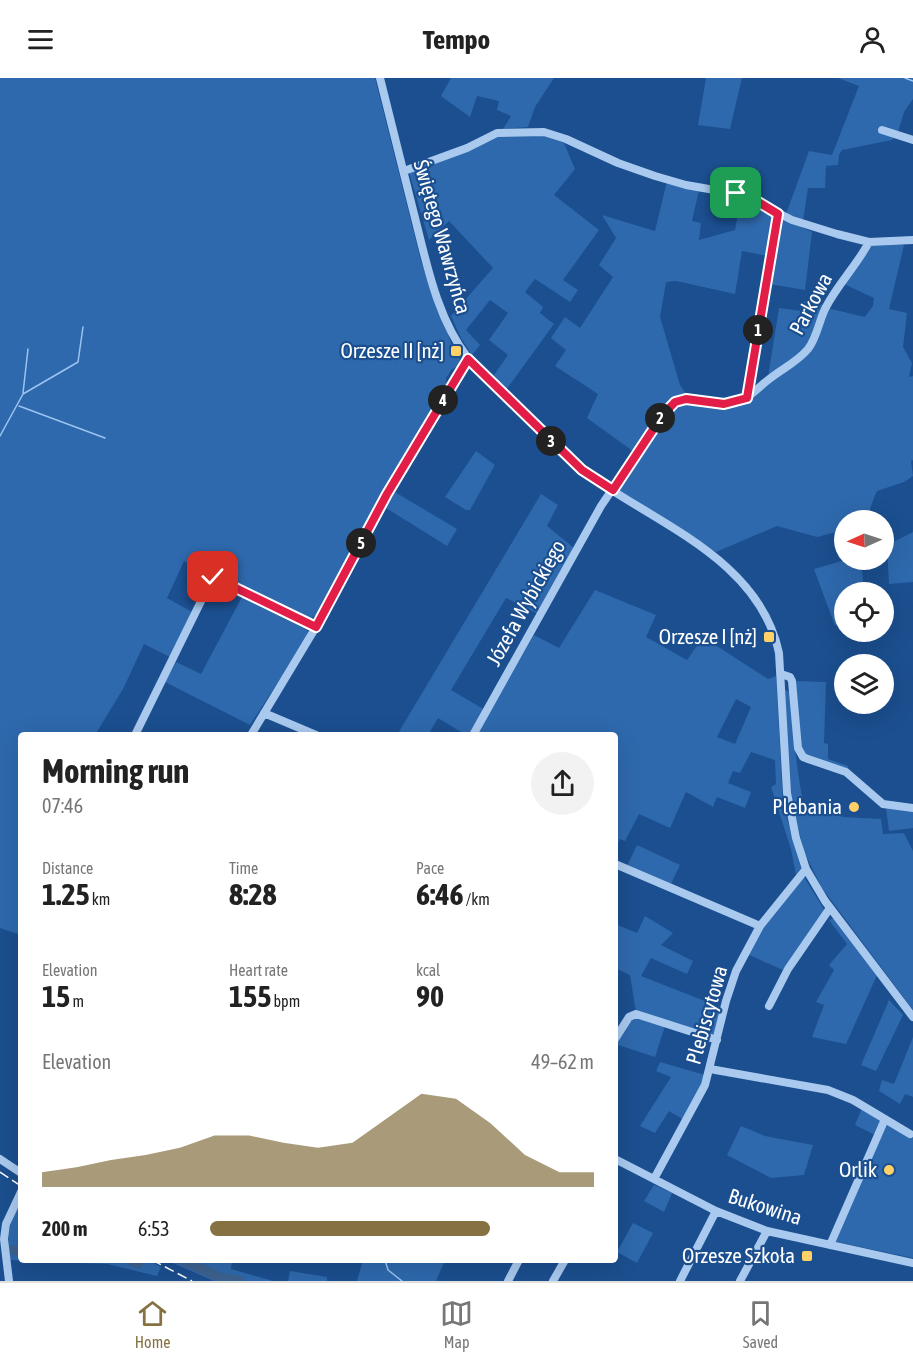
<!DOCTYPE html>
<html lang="en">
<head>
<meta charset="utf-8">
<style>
	:root { --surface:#fff; --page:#f2f2f2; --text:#222; --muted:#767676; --line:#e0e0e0; --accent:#857141 }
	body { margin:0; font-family:"Asap Condensed",sans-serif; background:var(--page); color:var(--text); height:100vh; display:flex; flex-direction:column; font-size:22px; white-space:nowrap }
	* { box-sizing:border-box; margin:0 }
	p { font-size:20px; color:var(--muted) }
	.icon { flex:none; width:33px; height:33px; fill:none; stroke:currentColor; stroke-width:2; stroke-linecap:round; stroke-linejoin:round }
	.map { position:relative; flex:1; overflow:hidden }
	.sheet { position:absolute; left:18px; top:654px; width:600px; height:531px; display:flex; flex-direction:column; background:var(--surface); border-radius:6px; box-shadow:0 6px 24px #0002 }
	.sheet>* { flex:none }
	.needle { width:39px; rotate:267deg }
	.buttons { position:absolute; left:834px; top:432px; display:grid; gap:12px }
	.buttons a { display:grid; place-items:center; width:60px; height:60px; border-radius:50%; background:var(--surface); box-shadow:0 6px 24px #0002; font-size:30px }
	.pin { position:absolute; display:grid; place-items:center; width:51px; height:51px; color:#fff; margin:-26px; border-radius:12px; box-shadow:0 3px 9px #0006 }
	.km { position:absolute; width:30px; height:30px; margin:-15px; border-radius:50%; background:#222; color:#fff; font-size:16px; line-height:30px; text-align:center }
	.round { display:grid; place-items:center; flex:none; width:63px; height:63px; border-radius:32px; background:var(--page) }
	.headline { display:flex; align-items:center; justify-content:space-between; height:102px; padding:0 24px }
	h1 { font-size:33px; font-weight:700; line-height:45px }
	.metrics { display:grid; grid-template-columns:repeat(3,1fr); gap:9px; height:102px; padding:6px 24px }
	.metrics div { display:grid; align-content:center }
	.metrics b { font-size:30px; font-weight:700 }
	.metrics small { font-size:16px; font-weight:400 }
	.metrics p { font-size:16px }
	.chart { height:168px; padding:12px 24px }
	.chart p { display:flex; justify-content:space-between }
	.chart svg { width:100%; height:108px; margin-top:6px; fill:var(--accent); opacity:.7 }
	ul { padding:0 24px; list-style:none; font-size:20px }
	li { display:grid; grid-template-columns:96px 72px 1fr; align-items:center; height:45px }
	li i { height:15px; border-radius:8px; background:var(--accent) }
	header { display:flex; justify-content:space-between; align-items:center; height:78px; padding:0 24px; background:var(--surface); font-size:27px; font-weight:700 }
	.menu { display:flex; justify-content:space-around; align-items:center; height:84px; border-top:2px solid var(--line); background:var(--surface); font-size:16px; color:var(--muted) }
	.menu a { display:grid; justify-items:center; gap:3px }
	.menu .active { color:var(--accent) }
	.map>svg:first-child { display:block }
</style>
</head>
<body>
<header><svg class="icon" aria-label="menu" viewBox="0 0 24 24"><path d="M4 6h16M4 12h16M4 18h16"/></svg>Tempo<svg class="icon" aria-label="person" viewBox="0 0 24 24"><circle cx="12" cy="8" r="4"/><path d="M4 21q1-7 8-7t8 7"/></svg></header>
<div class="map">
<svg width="913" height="1203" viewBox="0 0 913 1203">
	<rect width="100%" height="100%" fill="#1b4f8f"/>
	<path fill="#2e69ad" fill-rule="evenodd" d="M0 0H375L421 183 455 276 460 281 458 289 452 291 446 300V311L320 535 311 540 290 532 184 483 167 520 194 535 172 580 144 566 123 611 95 657H21V857L0 850Z
		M451 0H554L535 29 528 49 503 51 511 38 497 32 499 23 477 18 470 39 441 18Z
		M706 0H742L730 51 698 47Z
		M838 0H913V21L904 34 898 54 892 62 842 72 839 77 838 87 826 88 825 110H808L803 143 786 136 809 73 832 77 859 8Z
		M506 56H540L564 65 575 91 554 117 599 152 563 202 578 212 570 224 535 201 525 214 543 229 540 235 554 246 506 312 494 297 508 277 489 262 508 235 490 222 466 252 480 267 472 277 461 260 451 238 493 190 449 143 429 162 409 94Z
		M667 103 699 112 692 143 701 145 699 162 735 152 741 119 776 137 768 178 742 173 735 216 676 203 666 204 660 239 680 307 691 323 704 327 753 318 778 299 805 277 827 230 865 239 873 228 874 220 844 206 870 167 876 165 904 167 889 231 907 235 903 269 912 285 909 299 913 298V382L911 383 913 398 904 404 877 413C872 423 871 434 863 442H844V452L817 459 777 448 716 474 615 410 634 374 587 340 598 316 555 288 566 272 551 260 565 239 580 250 613 199 599 187 616 160 602 137 655 153Z
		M780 140 812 154 805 212 769 206Z
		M804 223 824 227 808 267 798 277 768 299 779 230 802 233Z
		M476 373 495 387 470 432H466L445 419Z
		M395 414 457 451 447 468 386 430Z
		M541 416 558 427 547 448 574 470 538 536 506 520 451 612 485 632 470 657H466L438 640 428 657H397Z
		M913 454V504L889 506 887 467Z
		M845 482H861L864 514H844V542L835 548 814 491Z
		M595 512 656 537 646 559 687 582 703 559 768 601 776 598 783 726 801 790 796 797 791 771 771 709 776 706 775 682 751 674 740 695 733 693 728 705 751 714 745 730 717 719 713 729 686 714 670 750 639 736 625 763 620 761 615 771V657H477L534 557 559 570ZM736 621 751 629 735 666 717 659Z
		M242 519 307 552 309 557 250 647 165 604 176 584 201 596Z
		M794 603 826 604 824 665 828 666V681L848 688V693L804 676 800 667Z
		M785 612 790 614C793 653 796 690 804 728L844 739 881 741 883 756 904 755 913 773V932L822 810 805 776 793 731 788 693Z
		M886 730 913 732V750L889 753Z
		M637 767 680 787 671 806 627 788Z
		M804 799 825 833 783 892 747 876 762 849 801 800Z
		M645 838 673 855 661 867 693 883 687 896 651 880 641 898 720 929 715 955 711 958 636 934 630 897 615 890V846L637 855Z
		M834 840 877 897 846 966 812 959 824 927 816 924 834 892 829 887 847 866 829 842Z
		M889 922 903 937 876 993 861 987Z
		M633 939 665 948 655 979 615 966Z
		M913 959V1019L905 1016 900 1026 879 1013 882 1002 894 1006Z
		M660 984 705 997 702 1009 684 1042 669 1033 655 1055 640 1048 671 999 656 993Z
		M862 1030 882 1042 875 1057 855 1047Z
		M885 1041 913 1058V1180L832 1163Z
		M741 1048 765 1058 813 1067 804 1097 771 1100 727 1077Z
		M654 1107 672 1115 664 1134 644 1123Z
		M21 1121V1182H148L161 1189 157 1198 107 1186 10 1182C6 1155 10 1145 21 1121Z
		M633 1145 653 1155 637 1185 617 1174Z
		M166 1182H232L231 1191 273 1203H214Z
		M363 1182H445L436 1203H357Z
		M290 1193 327 1199V1203H288Z"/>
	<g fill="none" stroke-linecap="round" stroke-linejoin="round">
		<path stroke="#9cc4f0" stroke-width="1.5" d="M905 0 913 3
			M23 315 28 271
			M19 328 105 360
			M0 358 23 316 78 284 83 249
			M385 1182 388 1192 402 1203"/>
		<path stroke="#3c6290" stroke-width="10" d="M13 1172 21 1174
			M130 1182 138 1185 141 1182
			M182 1182 221 1200 239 1203"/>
		<path stroke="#a9c9ee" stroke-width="8" d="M380 0C391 44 402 88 413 132 426 182 436 239 468 280 484 300 505 317 523 335 542 354 560 376 582 392 651 444 759 479 779 575L787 715 796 760 806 791 825 823 913 939
			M882 52 913 62
			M404 93 467 70 497 55 544 54 566 61 618 85 655 98 686 107 743 117 792 142 837 156 869 164 913 162
			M747 320 778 136
			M781 596 790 599 792 603 798 670 803 679 808 681 846 694 883 726 913 730
			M264 635 316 657
			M135 657 213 499 316 549
			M251 657 316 549 387 416 468 281
			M473 657 601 428 668 329C690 312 710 331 734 325 750 321 759 308 772 299 784 290 798 283 808 271 817 260 819 242 826 229 838 206 857 187 869 164
			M615 786 760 848
			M769 928 788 891 830 830
			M615 961 629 939 636 936 717 962
			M710 991 828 1012 853 1022 910 1056
			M0 1081 21 1095
			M615 1081 716 1133 767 1153 913 1185
			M654 1101 705 1007 726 923 736 893 760 848 806 791
			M830 1167 885 1041
			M9 1203 4 1161 6 1146 21 1114
			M508 1203 519 1182
			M553 1203 565 1182
			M680 1203 716 1133
			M740 1203 767 1153"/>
		<path stroke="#fff" stroke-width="1.5" stroke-dasharray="10 4.5" stroke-linecap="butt" d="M0 1094 21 1108
			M152 1182 192 1203"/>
	</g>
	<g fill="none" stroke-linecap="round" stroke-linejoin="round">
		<g stroke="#fff" stroke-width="12">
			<path id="route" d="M213 499 316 549 387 416 468 281 582 392 613 412 662 338 675 324 686 321 724 326 747 320 778 136 755 122 736 115"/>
		</g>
		<use href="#route" stroke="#e11d48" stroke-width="8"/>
	</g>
	<g fill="#ffd166" stroke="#1b4f8f" stroke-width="2">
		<rect x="450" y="267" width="12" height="12" rx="3"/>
		<rect x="763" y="553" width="12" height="12" rx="3"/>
		<circle cx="854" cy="729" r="6"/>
		<circle cx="889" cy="1092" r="6"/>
		<rect x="801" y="1172" width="12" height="12" rx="3"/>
	</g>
	<g text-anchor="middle" stroke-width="4.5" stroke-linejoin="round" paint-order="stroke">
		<g font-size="21" fill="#fff" stroke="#1b4f8f">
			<text transform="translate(442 159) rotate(74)" y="7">Świętego Wawrzyńca</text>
			<text transform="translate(811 226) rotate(-62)" y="7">Parkowa</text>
			<text transform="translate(526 525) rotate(-61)" y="7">Józefa Wybickiego</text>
			<text transform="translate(707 937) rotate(-74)" y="7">Plebiscytowa</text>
			<text transform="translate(765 1129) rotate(18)" y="7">Bukowina</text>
		</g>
		<g font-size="21" fill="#fff" stroke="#1b4f8f" text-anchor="end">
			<text x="444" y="280">Orzesze II [nż]</text>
			<text x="757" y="566">Orzesze I [nż]</text>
			<text x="842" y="736">Plebania</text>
			<text x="877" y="1099">Orlik</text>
			<text x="795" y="1185">Orzesze Szkoła</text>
		</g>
	</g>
</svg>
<div class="buttons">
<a><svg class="needle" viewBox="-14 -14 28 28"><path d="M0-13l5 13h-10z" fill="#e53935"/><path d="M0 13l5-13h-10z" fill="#767676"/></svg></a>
<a><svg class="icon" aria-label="locate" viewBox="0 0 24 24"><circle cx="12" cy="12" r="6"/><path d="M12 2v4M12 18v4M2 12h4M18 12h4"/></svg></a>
<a><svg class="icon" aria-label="layers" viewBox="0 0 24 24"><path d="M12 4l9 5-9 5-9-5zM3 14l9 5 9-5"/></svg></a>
</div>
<div class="pin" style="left:736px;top:115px;background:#1e9e55"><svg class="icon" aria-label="arrive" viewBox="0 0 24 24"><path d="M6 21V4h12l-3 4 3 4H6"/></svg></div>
<div class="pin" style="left:213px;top:499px;background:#d93025"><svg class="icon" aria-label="check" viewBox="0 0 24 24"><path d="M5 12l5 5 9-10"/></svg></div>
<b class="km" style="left:758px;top:252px">1</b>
<b class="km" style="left:660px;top:340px">2</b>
<b class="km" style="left:551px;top:363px">3</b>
<b class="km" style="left:443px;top:322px">4</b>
<b class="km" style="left:361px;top:465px">5</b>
<section class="sheet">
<div class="headline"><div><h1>Morning run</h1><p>07:46</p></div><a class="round"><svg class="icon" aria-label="share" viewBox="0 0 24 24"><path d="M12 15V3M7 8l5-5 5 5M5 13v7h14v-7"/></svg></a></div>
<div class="metrics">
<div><p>Distance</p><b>1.25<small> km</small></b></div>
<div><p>Time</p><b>8:28</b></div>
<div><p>Pace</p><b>6:46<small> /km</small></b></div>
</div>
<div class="metrics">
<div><p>Elevation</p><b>15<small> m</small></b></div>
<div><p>Heart rate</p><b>155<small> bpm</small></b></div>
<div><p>kcal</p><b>90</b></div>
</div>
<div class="chart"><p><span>Elevation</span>49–62 m</p>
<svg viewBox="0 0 160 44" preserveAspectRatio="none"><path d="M0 44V38L10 36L20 33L30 31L40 28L50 23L60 23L70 26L80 28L90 26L100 16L110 6L120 8L130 18L140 31L150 38L160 38V44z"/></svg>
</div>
<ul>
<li><b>200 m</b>6:53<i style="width:73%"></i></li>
</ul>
</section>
</div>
<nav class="menu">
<a class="active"><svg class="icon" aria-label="home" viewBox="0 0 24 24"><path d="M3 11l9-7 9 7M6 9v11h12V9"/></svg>Home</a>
<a><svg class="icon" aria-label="map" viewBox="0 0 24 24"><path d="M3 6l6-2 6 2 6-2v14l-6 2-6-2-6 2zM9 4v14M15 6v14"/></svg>Map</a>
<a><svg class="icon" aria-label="saved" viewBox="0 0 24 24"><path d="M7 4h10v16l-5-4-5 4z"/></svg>Saved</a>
</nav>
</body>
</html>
